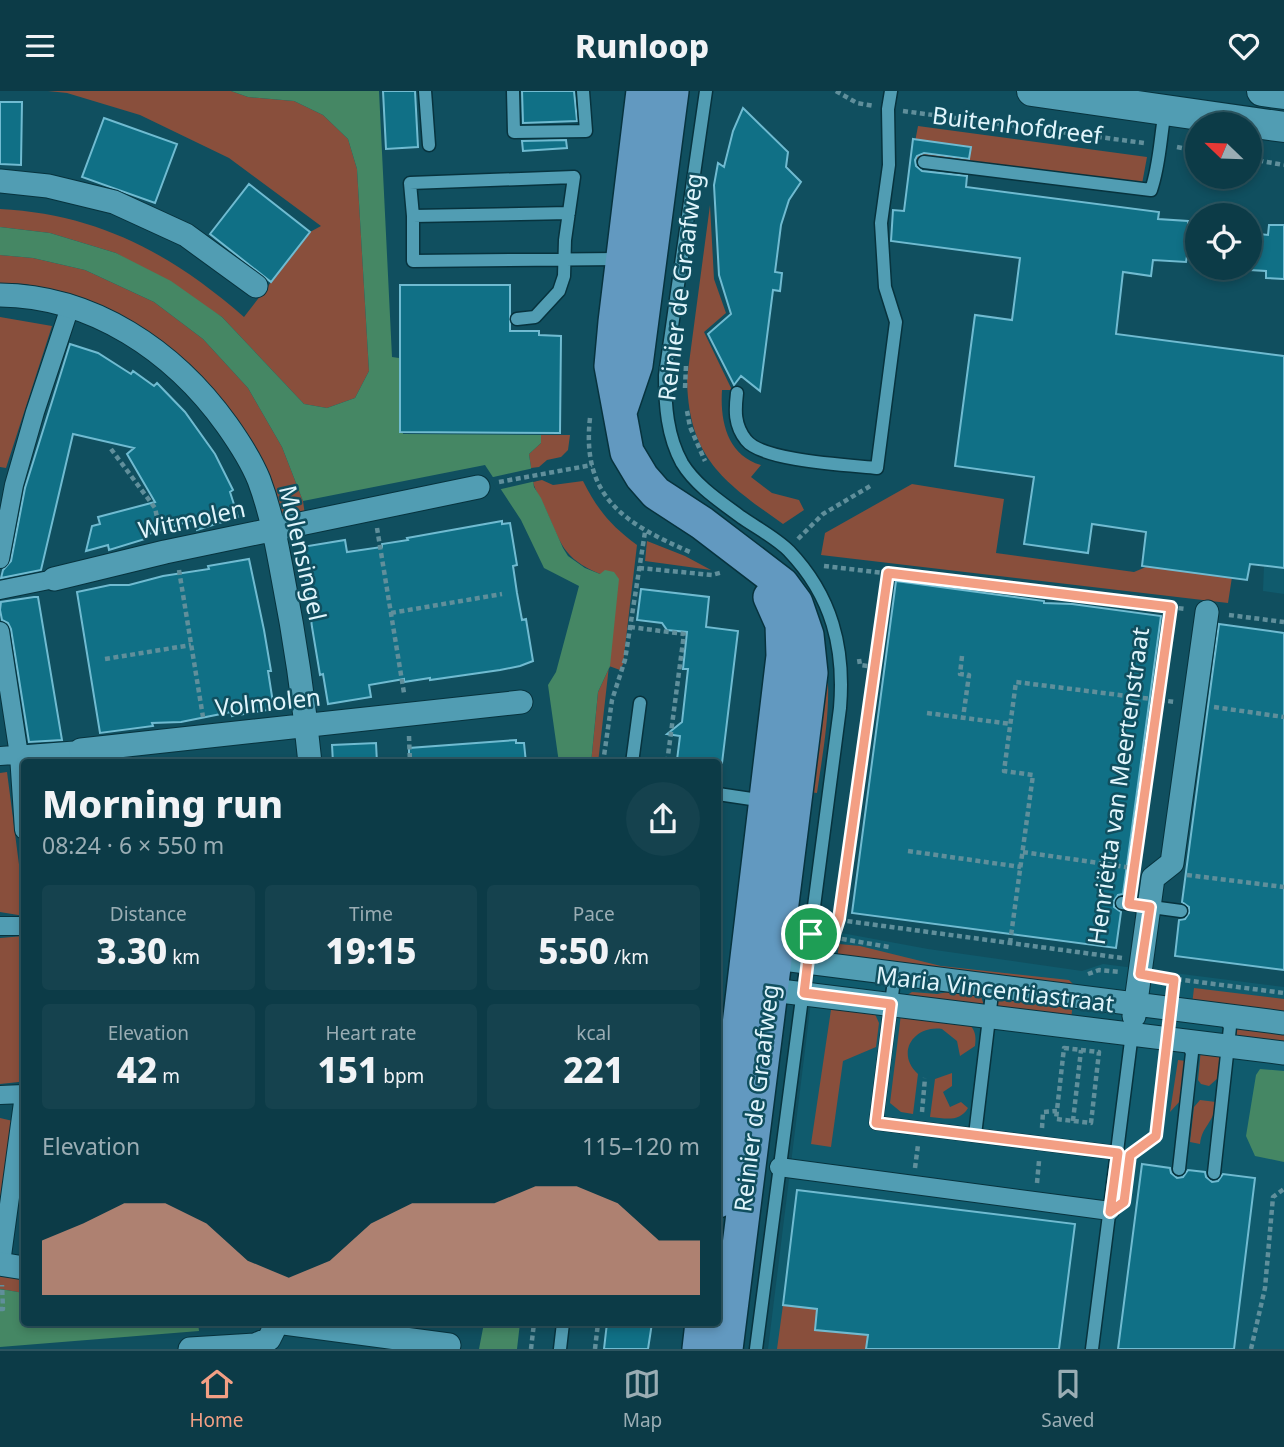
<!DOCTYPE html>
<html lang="en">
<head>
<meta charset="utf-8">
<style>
	:root { --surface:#0c3b47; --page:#15424e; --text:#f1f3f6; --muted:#9aadb4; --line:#2c5560; --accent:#f39f84 }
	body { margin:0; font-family:"Noto Sans",sans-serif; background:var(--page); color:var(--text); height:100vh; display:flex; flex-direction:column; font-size:26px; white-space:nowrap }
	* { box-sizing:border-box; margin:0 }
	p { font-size:23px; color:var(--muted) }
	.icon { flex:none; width:38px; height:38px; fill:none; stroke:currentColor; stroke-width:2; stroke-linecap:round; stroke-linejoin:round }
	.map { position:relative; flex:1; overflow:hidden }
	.panel { position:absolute; left:21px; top:668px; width:700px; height:567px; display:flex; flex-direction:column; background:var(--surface); border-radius:7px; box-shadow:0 4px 10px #0003,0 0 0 2px var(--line) }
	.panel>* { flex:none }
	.needle { width:46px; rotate:293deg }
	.tools { position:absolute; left:1185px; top:21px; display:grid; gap:14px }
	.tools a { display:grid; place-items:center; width:77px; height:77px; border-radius:50%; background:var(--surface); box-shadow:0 4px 10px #0003,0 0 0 2px var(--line); font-size:35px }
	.pin { position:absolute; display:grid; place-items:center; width:60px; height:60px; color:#fff; margin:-30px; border:4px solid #fff; border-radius:50%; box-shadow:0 2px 7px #0007 }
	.round { display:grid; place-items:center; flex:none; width:74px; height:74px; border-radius:37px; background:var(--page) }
	.summary { display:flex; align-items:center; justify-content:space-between; height:119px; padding:0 21px }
	h1 { font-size:38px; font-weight:800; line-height:52px }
	.metrics { display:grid; grid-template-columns:repeat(3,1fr); gap:10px; height:119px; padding:7px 21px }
	.metrics div { display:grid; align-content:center; border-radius:7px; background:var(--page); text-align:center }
	.metrics b { font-size:35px; font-weight:800 }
	.metrics small { font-size:19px; font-weight:400 }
	.metrics p { font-size:19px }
	.chart { height:196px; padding:14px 21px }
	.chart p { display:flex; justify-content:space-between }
	.chart svg { width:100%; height:126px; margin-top:7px; fill:var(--accent); opacity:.7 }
	header { display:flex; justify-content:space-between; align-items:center; height:91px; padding:0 21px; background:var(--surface); font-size:32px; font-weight:800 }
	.menu { display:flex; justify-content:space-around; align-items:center; height:98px; border-top:2px solid var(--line); background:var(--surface); font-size:19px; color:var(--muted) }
	.menu a { display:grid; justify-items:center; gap:4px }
	.menu .on { color:var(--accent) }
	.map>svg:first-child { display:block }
</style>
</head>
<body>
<header><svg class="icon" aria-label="menu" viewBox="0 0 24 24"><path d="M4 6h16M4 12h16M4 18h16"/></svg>Runloop<svg class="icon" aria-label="heart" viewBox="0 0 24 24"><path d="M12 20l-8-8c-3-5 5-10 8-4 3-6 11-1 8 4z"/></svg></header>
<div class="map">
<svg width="1284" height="1258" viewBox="0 0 1284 1258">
	<rect width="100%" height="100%" fill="#104f5f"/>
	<path fill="#105b6d" d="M1284 372V503L1263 500 1264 475Z
		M820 838 928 858 1082 880 1103 873 1284 896V1258H768Z"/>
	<path fill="#894f3c" d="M48 0H231L248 6 294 10 323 24 348 48 357 78 369 280 355 307 327 317 304 313 222 226 116 162 50 142 0 136V118C98 123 172 163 244 226L310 141 321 135 229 67 140 24 67 2Z
		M918 35 1147 66 1142 93 912 67Z
		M710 114 714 188 726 222 704 241 732 299H722C720 330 727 364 761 374L751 386 772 402 799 409 804 419 783 433C724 391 688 367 687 287Z
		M0 164 33 167 85 179 154 211 203 248 248 297 282 356 303 410 305 424 287 427 277 421 176 264 131 230 82 209 26 193 0 192Z
		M0 226 52 235 6 377 0 376Z
		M541 344H570L568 359 561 366 547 369 539 376 531 377 529 363 541 352Z
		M542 389 553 394 583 390C597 418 611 435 637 454L623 573 620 579 609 575 598 672H591L598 601 610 575 600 483C562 467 561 452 545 417 541 408 535 400 533 391Z
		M912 393 1004 408 996 462 1134 481 1153 473 1232 486 1228 512 821 464 825 442Z
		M647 450 685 465 711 479 645 470Z
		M820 539C836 595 825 646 817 702L803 700Z
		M7 681 24 812V825L0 821V682Z
		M24 845 19 991 0 993V847Z
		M839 853 860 855 941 875 1069 889 1074 894 837 869Z
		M1194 897 1284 908V925L1192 914Z
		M965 898 980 903 984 914 904 906 912 901 937 903Z
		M999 903 1073 911 1071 929 997 920Z
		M832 912 875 923 879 932 876 956 843 970 831 1056 811 1053Z
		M901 923 970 934C976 941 976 946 975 955L960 965 957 950 942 938C914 934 895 962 918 983L913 1023 901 1021 890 1012Z
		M1238 933 1284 938V955L1235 949Z
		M1201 958 1221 960 1218 987 1209 995 1201 993 1198 989Z
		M1178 969 1186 970 1181 1009 1170 1021Z
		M952 982V995L943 1001 950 1016 961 1011 968 1017C959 1032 945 1027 930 1026L935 988Z
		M1200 1009 1216 1011C1214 1033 1202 1034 1200 1053L1190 1051 1194 1016Z
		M0 1027 13 1030 4 1114 0 1110Z
		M0 1184 24 1188V1202L0 1198Z
		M783 1214 870 1225 866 1258H777Z"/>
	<path fill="#458764" d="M231 0H379L392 266 399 267 403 343 541 344V352L529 363 534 396 541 407 563 457 568 465 585 477 600 483 605 479 614 481 619 488 610 575 598 601 591 672H559L548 594 556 581 579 495 544 477 521 429 485 374 303 410 282 356 248 297 203 248 154 211 85 179 33 167 0 164V136L50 142 116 162 171 190 222 226 304 313 327 317 355 307 369 280 357 78 348 48 323 24 294 10 248 6Z
		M1260 978 1284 980V1071L1255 1065 1246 1045 1256 984Z
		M0 1198 24 1202V1232H198L199 1240 0 1256Z
		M484 1232H520L517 1258H479Z"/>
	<path fill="#104f5f" d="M534 377 536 390 497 399 489 387Z"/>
	<path fill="#107086" stroke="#70bbd1" stroke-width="2" d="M383 0H415L418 56 386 58Z
		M522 0H574L577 30 523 32Z
		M0 11H22L21 74 0 73Z
		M743 17 788 61 786 76 801 91 789 109 781 134 775 181 782 182 780 200 773 199 760 300 741 285 734 294 708 243 731 223 719 184 714 94 718 72 724 76 733 40Z
		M104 27 177 53 155 112 82 86Z
		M913 48 971 56 969 68 924 62 917 65 915 69 916 75 922 80 967 85 966 96 1159 121 1158 128 1188 130V134L1197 135V166L1187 165 1186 171 1153 169 1151 185 1123 181 1116 243 1284 265V477L1250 473 1247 489 1142 475 1146 441 1092 433 1088 462 1024 453 1034 386 955 375 975 224 1012 229 1020 167 891 150 893 119 904 120Z
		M566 49 567 57 523 60 522 50Z
		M249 93 310 141 271 191 210 143Z
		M1269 134H1284V188L1266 187V180L1250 179V142L1268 144Z
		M400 194H510V240H539V244L561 245 560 342 400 341Z
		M70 253 98 262 131 283 133 280 154 295 157 292 185 321 215 363 233 399 230 401 238 426 197 439 194 429 157 440 146 444 145 448 109 459 108 454 86 460 92 435 100 433 98 426 155 411 127 363 134 357 73 343 41 479 1 487 3 479 11 470 25 397Z
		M502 430V433L510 432 517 474 513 475 517 502 522 529 526 528 533 570 520 575 500 579 430 589V587L404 591V588L369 594 371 606 328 613 323 583 320 584 312 536 302 456 345 449 347 461 382 456V453L408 449 407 447Z
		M249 468 264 539 271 580H268L274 618 232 625 231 621 181 631 152 632 153 635 100 642 77 501 110 494H129L163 485 209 478 208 475Z
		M896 490 1044 510V512L1072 513 1161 525 1123 803 1118 804 1114 810V816L1121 821 1116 857 852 822Z
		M641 498 709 506 706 536 738 540 722 672 677 669 680 645 667 643 682 631 688 578H683L687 541 667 539 662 532 637 529Z
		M34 506H38L62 649 29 651 11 538 8 532 2 529 0 519 1 511Z
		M1219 533 1284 542V879L1175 865 1179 829 1185 828 1189 822V816L1182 811Z
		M516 649V652H524L526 672H409V657Z
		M376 652 377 672H333L332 654Z
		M1142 1073 1170 1077 1171 1082 1177 1087 1183 1086 1188 1079 1205 1081 1206 1086 1212 1091 1218 1090 1223 1083 1255 1087 1234 1258H1118Z
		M797 1099 1075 1133 1059 1258H866L868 1244 815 1239 817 1218 783 1214Z
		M607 1232H652L648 1258H604Z"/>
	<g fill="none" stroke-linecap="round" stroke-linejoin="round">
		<g stroke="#07333e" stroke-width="15">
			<path id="service" d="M425 0 429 54
				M513 0 514 41 586 40 583 0
				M706 0 665 284C665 314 667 345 682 372 696 395 721 411 741 426 757 437 776 447 789 460 832 505 845 557 840 617L756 1258
				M924 71 1151 99C1160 73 1160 47 1165 20
				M413 125V170L620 168
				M517 228 535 226 559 200 564 185 565 149 574 86 410 92 413 125 569 122
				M737 302C735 319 734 334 746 349 762 370 848 374 877 377L896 231 885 196 881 132 889 74 888 18 891 0
				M632 672 640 612
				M718 703 765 710
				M1122 812 1181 820
				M895 881 876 1032 1118 1062
				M975 1044 993 894
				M1179 1078 1192 962 1187 951
				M1214 1082 1230 936 1224 924
				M560 1258 563 1232
				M1092 1258 1132 942"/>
		</g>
		<g stroke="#07333e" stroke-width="20">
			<path id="pedestrian" d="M0 468 14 394 35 321 70 216
				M0 499 54 488
				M0 540 19 664 24 739
				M0 665 81 659
				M0 835H24
				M0 1004 24 1003
				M779 1076 1110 1120
				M1 1172 24 1004"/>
		</g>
		<g stroke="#07333e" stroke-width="25">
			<path id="minor" d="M0 90 48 95 114 111 186 144 256 195
				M0 204C93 205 174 260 227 334 239 351 251 369 259 389 271 421 277 454 283 487 295 548 304 610 310 672
				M54 488 165 461 478 396
				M81 659 521 611
				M764 871 775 867 1284 932
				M761 890 772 899 1284 962
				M1134 925 1153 787 1172 772 1207 521
				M0 1173 24 1177
				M284 1232 449 1254
				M190 1258 255 1254 269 1248 277 1232"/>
		</g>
		<g stroke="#07333e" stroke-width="32">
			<path id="tertiary" d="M1032 0 1284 36
				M1262 0 1284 3"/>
		</g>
		<g stroke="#07333e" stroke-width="36">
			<path id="secondary" d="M643 0 615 231 611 275 627 361 642 386 656 402 702 432 782 493 796 512 807 544 811 582 726 1258
				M621 318 636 274 672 0
				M718 1110 783 565 782 533 770 506
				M699 1258 702 1232"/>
		</g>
		<path stroke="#608f9b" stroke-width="4.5" stroke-dasharray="5 3.5" stroke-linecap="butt" d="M836 0 857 12 874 15
			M903 20 1144 52
			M1177 56 1197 60
			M1250 68 1284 74
			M685 297 686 274
			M687 320 690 336 705 370
			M590 327C581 407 626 433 690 461
			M111 358 155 417 160 440
			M499 391 592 374
			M377 437 404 602
			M798 448 823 423 872 394
			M824 475 1186 518
			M639 477 712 484 723 481
			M179 479 203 626
			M391 522 502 503
			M1229 524 1284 531
			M630 536 684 543 667 672
			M962 565 960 583 969 584 963 627
			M105 568 191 554
			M859 568 860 574 875 576
			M1214 616 1284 626
			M927 622 1011 633
			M409 645 410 672
			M603 672 612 609 625 569 645 441
			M908 760 1021 776
			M1023 761 1133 777
			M1135 775 1171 516
			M1187 784 1284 796
			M839 829 1122 867
			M825 845 889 856
			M833 847 839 829 888 482
			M1010 852 1033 684 1004 680 1016 591 1175 611
			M1088 883 1099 879 1120 881
			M1160 886 1284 902
			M1064 957 1099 961 1091 1032 1056 1028Z
			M922 1021 925 987
			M1073 1030 1081 959
			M1042 1037 1043 1021 1057 1020
			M1133 1062 1156 1045 1165 967
			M915 1077 918 1054
			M1037 1092 1039 1070
			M0 1218H3L2 1194
			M531 1258 534 1232
			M595 1258 598 1232
			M1251 1258 1265 1197 1273 1106 1284 1098"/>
		<use href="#service" stroke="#519db3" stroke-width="12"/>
		<use href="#pedestrian" stroke="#519db3" stroke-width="18"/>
		<use href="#minor" stroke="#519db3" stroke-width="23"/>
		<use href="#tertiary" stroke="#519db3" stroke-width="30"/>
		<use href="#secondary" stroke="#6299c0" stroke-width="33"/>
	</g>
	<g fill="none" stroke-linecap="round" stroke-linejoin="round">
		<g stroke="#fff" stroke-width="14">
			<path id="route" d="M888 482 1171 516 1129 813 1150 816 1140 883 1174 889 1156 1045 1130 1064 1124 1111 1110 1121 1118 1062 876 1032 891 913 804 902 811 843 833 847 839 828Z"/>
		</g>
		<use href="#route" stroke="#f39f84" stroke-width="9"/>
	</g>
	<g text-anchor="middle" stroke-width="5" stroke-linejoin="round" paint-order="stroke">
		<g font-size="24" fill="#e0f5fc" stroke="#104f5f">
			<text transform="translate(1017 35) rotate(7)" y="8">Buitenhofdreef</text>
			<text transform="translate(681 196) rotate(-83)" y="8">Reinier de Graafweg</text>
			<text transform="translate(192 429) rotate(-12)" y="8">Witmolen</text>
			<text transform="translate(302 462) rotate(77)" y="8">Molensingel</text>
			<text transform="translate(268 612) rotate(-6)" y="8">Volmolen</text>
			<text transform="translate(1119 695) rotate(-82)" y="8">Henriëtta van Meertenstraat</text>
			<text transform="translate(995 899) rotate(7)" y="8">Maria Vincentiastraat</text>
			<text transform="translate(757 1007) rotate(-83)" y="8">Reinier de Graafweg</text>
		</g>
	</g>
</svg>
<div class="tools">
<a><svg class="needle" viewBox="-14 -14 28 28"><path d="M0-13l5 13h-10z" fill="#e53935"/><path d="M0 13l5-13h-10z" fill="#9aadb4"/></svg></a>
<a><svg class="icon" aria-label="locate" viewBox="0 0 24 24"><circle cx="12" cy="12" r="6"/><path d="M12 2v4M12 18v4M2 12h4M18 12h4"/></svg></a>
</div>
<div class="pin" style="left:811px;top:843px;background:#1e9e55"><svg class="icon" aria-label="arrive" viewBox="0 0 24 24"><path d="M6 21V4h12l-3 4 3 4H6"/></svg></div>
<section class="panel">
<div class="summary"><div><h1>Morning run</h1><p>08:24 · 6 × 550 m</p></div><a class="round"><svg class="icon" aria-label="share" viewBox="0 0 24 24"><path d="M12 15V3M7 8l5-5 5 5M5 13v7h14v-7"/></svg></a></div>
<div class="metrics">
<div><p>Distance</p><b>3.30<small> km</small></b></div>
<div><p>Time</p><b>19:15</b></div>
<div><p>Pace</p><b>5:50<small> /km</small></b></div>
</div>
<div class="metrics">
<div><p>Elevation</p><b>42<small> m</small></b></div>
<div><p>Heart rate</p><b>151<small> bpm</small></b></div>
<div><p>kcal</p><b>221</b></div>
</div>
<div class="chart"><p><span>Elevation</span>115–120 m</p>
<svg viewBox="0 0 160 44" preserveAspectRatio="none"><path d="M0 44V25L10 19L20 12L30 12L40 19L50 32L60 38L70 32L80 19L90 12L100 12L110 12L120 6L130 6L140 12L150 25L160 25V44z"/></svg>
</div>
</section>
</div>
<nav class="menu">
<a class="on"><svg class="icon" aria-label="home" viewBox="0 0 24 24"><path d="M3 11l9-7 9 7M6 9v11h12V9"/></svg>Home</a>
<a><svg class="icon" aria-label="map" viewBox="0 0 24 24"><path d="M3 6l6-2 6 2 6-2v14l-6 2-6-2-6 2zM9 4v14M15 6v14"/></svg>Map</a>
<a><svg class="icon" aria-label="saved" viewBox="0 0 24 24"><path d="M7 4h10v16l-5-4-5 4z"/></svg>Saved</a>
</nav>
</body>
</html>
